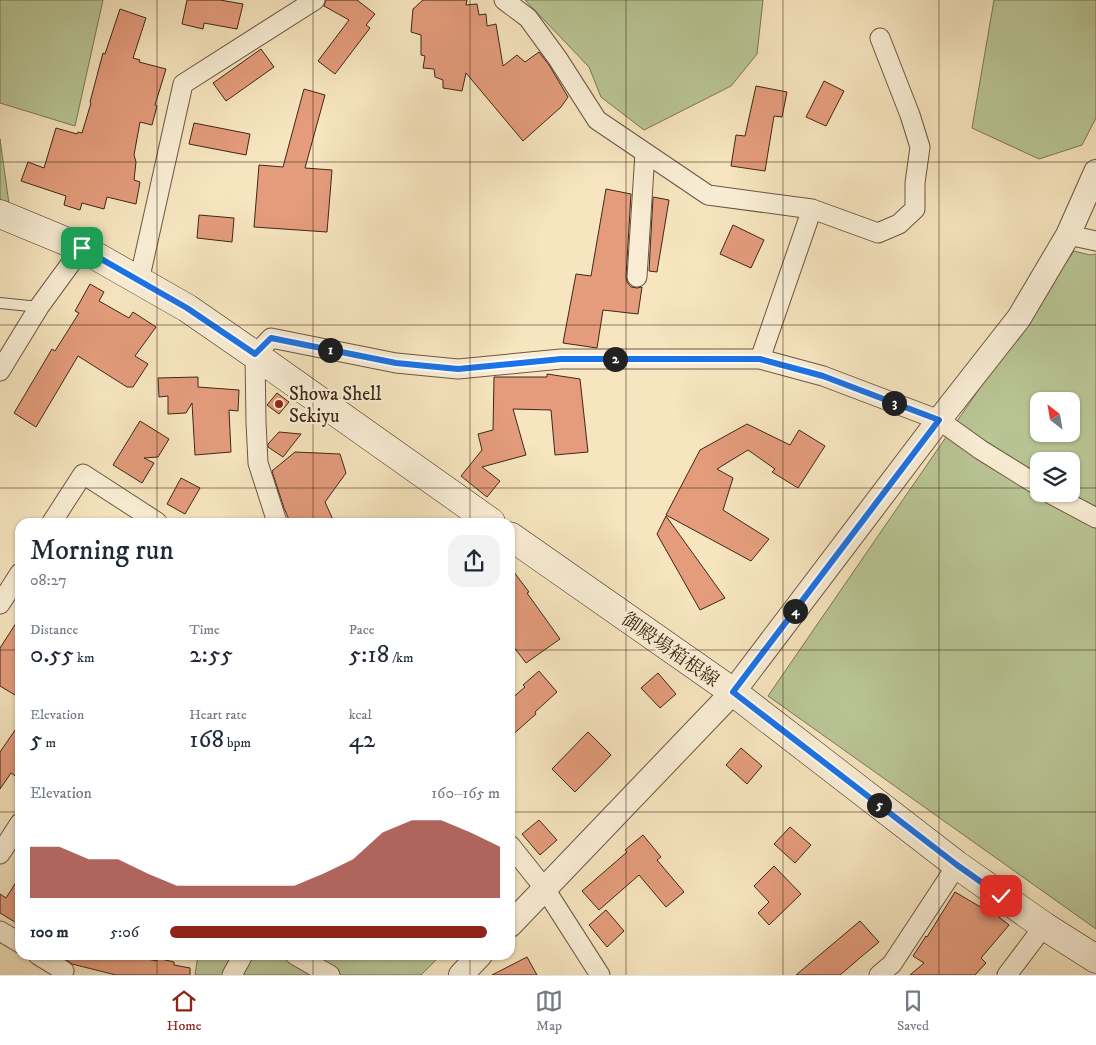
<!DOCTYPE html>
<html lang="en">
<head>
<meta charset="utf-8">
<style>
	:root { --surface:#fff; --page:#f2f2f3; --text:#1f2937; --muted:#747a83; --line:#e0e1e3; --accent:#8f2418 }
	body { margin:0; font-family:"IM FELL DW Pica","Noto Serif JP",serif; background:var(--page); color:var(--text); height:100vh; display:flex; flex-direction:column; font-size:19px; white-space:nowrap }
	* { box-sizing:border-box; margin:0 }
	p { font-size:16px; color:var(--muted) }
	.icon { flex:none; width:28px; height:28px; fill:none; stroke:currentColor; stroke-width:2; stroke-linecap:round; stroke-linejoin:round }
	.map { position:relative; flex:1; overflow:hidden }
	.drawer { position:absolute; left:15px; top:518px; width:500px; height:442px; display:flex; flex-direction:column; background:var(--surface); border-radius:15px; box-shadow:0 1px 4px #0004 }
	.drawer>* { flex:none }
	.needle { width:32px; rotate:329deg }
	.controls { position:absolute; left:1030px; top:392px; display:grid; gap:10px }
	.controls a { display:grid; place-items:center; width:50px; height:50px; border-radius:10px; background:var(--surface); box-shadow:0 1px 4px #0004; font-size:25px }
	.pin { position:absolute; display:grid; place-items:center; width:42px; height:42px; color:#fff; margin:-21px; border-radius:10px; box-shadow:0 2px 8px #0006 }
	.km { position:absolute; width:25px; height:25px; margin:-12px; border-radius:50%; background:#222; color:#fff; font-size:14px; line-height:25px; text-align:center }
	.round { display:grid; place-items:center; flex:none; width:52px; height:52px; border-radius:15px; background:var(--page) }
	.head { display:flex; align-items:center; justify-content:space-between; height:85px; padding:0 15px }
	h1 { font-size:28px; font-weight:600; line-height:38px }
	.metrics { display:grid; grid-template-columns:repeat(3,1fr); gap:8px; height:85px; padding:5px 15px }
	.metrics div { display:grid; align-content:center }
	.metrics b { font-size:25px; font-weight:600 }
	.metrics small { font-size:14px; font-weight:400 }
	.metrics p { font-size:14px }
	.chart { height:140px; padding:10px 15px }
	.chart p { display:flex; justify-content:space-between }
	.chart svg { width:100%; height:90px; margin-top:5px; fill:var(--accent); opacity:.7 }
	ul { padding:0 15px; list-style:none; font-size:16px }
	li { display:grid; grid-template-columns:80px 60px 1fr; align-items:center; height:38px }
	li i { height:12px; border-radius:6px; background:var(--accent) }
	.menu { display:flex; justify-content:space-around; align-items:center; height:70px; border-top:1px solid var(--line); background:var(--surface); font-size:14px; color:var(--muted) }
	.menu a { display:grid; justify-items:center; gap:2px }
	.menu .active { color:var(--accent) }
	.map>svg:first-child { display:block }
</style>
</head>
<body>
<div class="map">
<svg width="1096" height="975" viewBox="0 0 1096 975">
	<rect width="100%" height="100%" fill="#f6e5bf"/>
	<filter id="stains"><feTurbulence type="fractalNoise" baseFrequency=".004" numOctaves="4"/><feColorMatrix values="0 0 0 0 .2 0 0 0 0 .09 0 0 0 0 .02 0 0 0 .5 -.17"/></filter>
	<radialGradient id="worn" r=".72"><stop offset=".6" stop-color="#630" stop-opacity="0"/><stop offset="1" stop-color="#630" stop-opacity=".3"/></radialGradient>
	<path fill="#b9c595" stroke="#7c7656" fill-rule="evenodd" d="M0 0H103L75 126 0 103Z
		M525 0H763L757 54 731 86 644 130 601 97 589 67Z
		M994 0H1096V118L1082 145 1039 159 972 128Z
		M0 139 9 204 0 200Z
		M1074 251 1090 255 1096 254V929L768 696ZM1039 401H1071V434H1039ZM1039 461H1071V494H1039Z
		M198 955H441L421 975H195Z"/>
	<path fill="#e49c7c" stroke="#3f2718" d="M187 0H220L243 4 237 29 204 23 203 29 182 24Z
		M326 0H357L375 14 366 25 370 28 335 74 318 61 349 20 324 6Z
		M423 0H467L466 5 477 4 479 15 486 14 487 26 496 24 503 66 517 55 525 62 539 52 549 65 568 97 561 107 523 141 466 73 462 91 443 88V80L435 77 434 69 423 68 425 56 421 55V35L411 32 413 9Z
		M120 9 146 18 133 58 140 60 139 62 166 69 155 105 157 106 152 125 140 122 134 155 136 162 134 180 140 182 136 204 107 197 104 209 82 203 80 210 64 205 66 196 21 181 28 162 44 168 56 128 77 134 78 132 82 133 91 103 90 102 103 53 105 54Z
		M261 49 274 67 226 101 213 83Z
		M824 81 844 91 826 126 806 117Z
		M756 86 787 92 782 117 774 116 765 171 731 166 736 135 745 136Z
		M304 89 325 95 305 168 332 170 327 232 254 227 259 165 283 167Z
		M194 123 250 134 246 155 189 144Z
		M606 189 631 194 626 277 627 282 631 287 637 288 642 287 638 314 603 310 597 348 563 343 576 274 591 276Z
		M653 197 669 200 657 272 649 271Z
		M199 215 234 218 232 242 197 238Z
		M733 225 764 240 751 268 720 254Z
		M90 284 104 292 99 301 129 318 133 312 156 327 135 356 148 364 133 387H127L78 356 36 427 14 413 52 349 55 351 79 313 75 311Z
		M547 374 580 379 588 452 555 455 551 410 513 409 526 455 482 467 500 481 487 497 461 476 482 450 478 434 493 430 494 377H547Z
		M198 377V387L239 390 238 411 229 410 231 452 195 455 192 403 186 413 168 414V396L159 397 158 378Z
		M277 393 289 402 279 414 267 405Z
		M140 421 169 439 158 457 144 458 154 463 142 483 113 465Z
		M747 424 790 445 799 430 825 446 798 488 772 472 775 469 748 450 717 469 733 478 723 510 769 539 751 561 666 515 700 450Z
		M279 432 301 434 283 457 268 447V444Z
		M295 452 340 454 346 473 325 502 334 522H290L284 508 272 471Z
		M181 478 200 488 185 514 167 504Z
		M666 516 725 598 700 610 657 534Z
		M510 567 529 592 527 593 560 639 526 663 510 642Z
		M20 617V698L0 686V648Z
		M539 671 557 692 535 712 536 714 510 737V700L525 687 523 685Z
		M658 673 676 694 660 708 641 688Z
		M20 723V779L11 773 0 789V752Z
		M588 732 611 755 575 792 552 769Z
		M741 748 762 766 747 784 726 765Z
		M539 820 557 840 540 855 522 834Z
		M790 827 811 845 795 863 774 844Z
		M643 835 661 857 657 860 684 892 666 907 639 875 599 910 582 891 627 852 625 850Z
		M774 866 801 894 769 925 758 913 769 902 754 886Z
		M20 876V925L0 913V894L6 898Z
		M955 892 989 912 990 910 1009 925 981 958 986 963 975 975H910L924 963 913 956 926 936 927 937Z
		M606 910 624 931 607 947 589 925Z
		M860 921 879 942 861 957 840 975H796Z
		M60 955H128L157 961V958L174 962V965L190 968V975H116L72 964Z
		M527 957 537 975H492Z"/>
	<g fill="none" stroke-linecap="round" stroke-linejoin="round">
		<g stroke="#6d5642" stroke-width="12">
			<path id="service" d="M0 303 39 307"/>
		</g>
		<g stroke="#6d5642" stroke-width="21">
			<path id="minor" d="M504 0 528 18 558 59 597 120 708 195 812 209 878 233 899 224 915 209V183L920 147 910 115 880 38
				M1068 235 1096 241
				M637 277 645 153
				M139 281 183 84 315 0
				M760 359 812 209
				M0 371 39 307 82 248
				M1051 494 1096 518
				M52 522 83 474 157 522
				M277 522 258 463 256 422 255 355 271 338 396 363 458 369 561 359H760L823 376 939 420 981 450 1039 486
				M0 604 20 573
				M510 845 545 889 600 975
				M0 854 20 823
				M0 931 20 943
				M38 955 64 971 61 975
				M295 955 330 975
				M232 975 243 955
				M879 975 892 964 957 865
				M1007 975 1044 926"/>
		</g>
		<g stroke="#6d5642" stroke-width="26">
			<path id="tertiary" d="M510 925 733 692 939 420 1019 318 1068 235 1096 172
				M461 975 480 955"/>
		</g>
		<g stroke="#3f2718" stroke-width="29">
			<path id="secondary" d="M0 214 82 248 187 308 255 355 491 522
				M510 536 733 692 957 865 1044 926 1096 959"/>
		</g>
		<use href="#service" stroke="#f9eed5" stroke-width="10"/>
		<use href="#minor" stroke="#f9eed5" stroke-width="19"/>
		<use href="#tertiary" stroke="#f9eed5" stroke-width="24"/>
		<use href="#secondary" stroke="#f9eed5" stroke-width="28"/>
	</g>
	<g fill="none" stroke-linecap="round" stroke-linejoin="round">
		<g stroke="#fff" stroke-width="10">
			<path id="route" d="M82 248 187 308 255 354 271 338 396 363 458 369 561 359H760L823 376 939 420 733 692 957 865 1001 896"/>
		</g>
		<use href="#route" stroke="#1a73e8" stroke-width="6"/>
	</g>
	<path fill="none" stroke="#3f2718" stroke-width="1" stroke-opacity="0.55" d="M157 0V522M313 0V522M470 0V522M626 0V975M783 0V975M939 0V975M0 162H1096M0 325H1096M0 488H1039M1071 488H1096M0 650H20M510 650H1096M0 812H20M510 812H1096M157 955V975M313 955V975M470 955V975"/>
	<circle fill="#8f2418" stroke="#f9eed5" stroke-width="2" cx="279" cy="404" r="5"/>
	<g text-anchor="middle" stroke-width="4.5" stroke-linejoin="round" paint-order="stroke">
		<g font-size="19" fill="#3f2718" stroke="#f9eed5" text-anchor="start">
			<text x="289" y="400">Showa Shell<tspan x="289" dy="22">Sekiyu</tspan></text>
		</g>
		<g font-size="19" fill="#3f2718" stroke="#f9eed5">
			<text transform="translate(671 649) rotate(35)" y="7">御殿場箱根線</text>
		</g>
	</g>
	<rect width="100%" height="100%" filter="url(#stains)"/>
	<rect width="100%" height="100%" fill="url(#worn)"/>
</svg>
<div class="controls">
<a><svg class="needle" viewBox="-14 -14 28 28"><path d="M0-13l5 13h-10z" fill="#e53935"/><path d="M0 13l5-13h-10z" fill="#747a83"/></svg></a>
<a><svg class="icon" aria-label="layers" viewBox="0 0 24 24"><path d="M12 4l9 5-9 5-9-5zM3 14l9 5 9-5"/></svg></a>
</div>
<div class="pin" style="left:82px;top:248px;background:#1e9e55"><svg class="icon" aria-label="arrive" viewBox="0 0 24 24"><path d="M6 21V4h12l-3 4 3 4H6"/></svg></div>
<div class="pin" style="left:1001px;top:896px;background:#d93025"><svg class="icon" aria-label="check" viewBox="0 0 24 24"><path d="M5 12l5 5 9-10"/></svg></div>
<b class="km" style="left:330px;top:350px">1</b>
<b class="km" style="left:615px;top:359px">2</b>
<b class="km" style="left:894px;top:403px">3</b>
<b class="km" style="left:795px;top:611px">4</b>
<b class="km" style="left:879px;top:805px">5</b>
<section class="drawer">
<div class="head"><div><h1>Morning run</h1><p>08:27</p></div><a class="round"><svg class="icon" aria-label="share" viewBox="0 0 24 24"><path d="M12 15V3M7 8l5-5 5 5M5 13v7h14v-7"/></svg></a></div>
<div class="metrics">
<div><p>Distance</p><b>0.55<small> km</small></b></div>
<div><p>Time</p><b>2:55</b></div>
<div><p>Pace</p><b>5:18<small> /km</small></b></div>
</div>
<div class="metrics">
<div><p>Elevation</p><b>5<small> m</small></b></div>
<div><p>Heart rate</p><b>168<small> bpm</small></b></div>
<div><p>kcal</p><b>42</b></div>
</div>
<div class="chart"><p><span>Elevation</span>160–165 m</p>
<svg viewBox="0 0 160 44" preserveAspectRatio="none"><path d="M0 44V19L10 19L20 25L30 25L40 32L50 38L60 38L70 38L80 38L90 38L100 32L110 25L120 12L130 6L140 6L150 12L160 19V44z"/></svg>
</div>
<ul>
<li><b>100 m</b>5:06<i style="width:96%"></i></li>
</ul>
</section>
</div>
<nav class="menu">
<a class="active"><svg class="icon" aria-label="home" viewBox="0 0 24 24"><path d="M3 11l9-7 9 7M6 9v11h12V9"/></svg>Home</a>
<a><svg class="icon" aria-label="map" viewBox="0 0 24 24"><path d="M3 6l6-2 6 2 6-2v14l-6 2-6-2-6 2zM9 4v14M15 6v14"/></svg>Map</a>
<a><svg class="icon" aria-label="saved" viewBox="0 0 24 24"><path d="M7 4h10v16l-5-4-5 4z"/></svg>Saved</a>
</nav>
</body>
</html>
